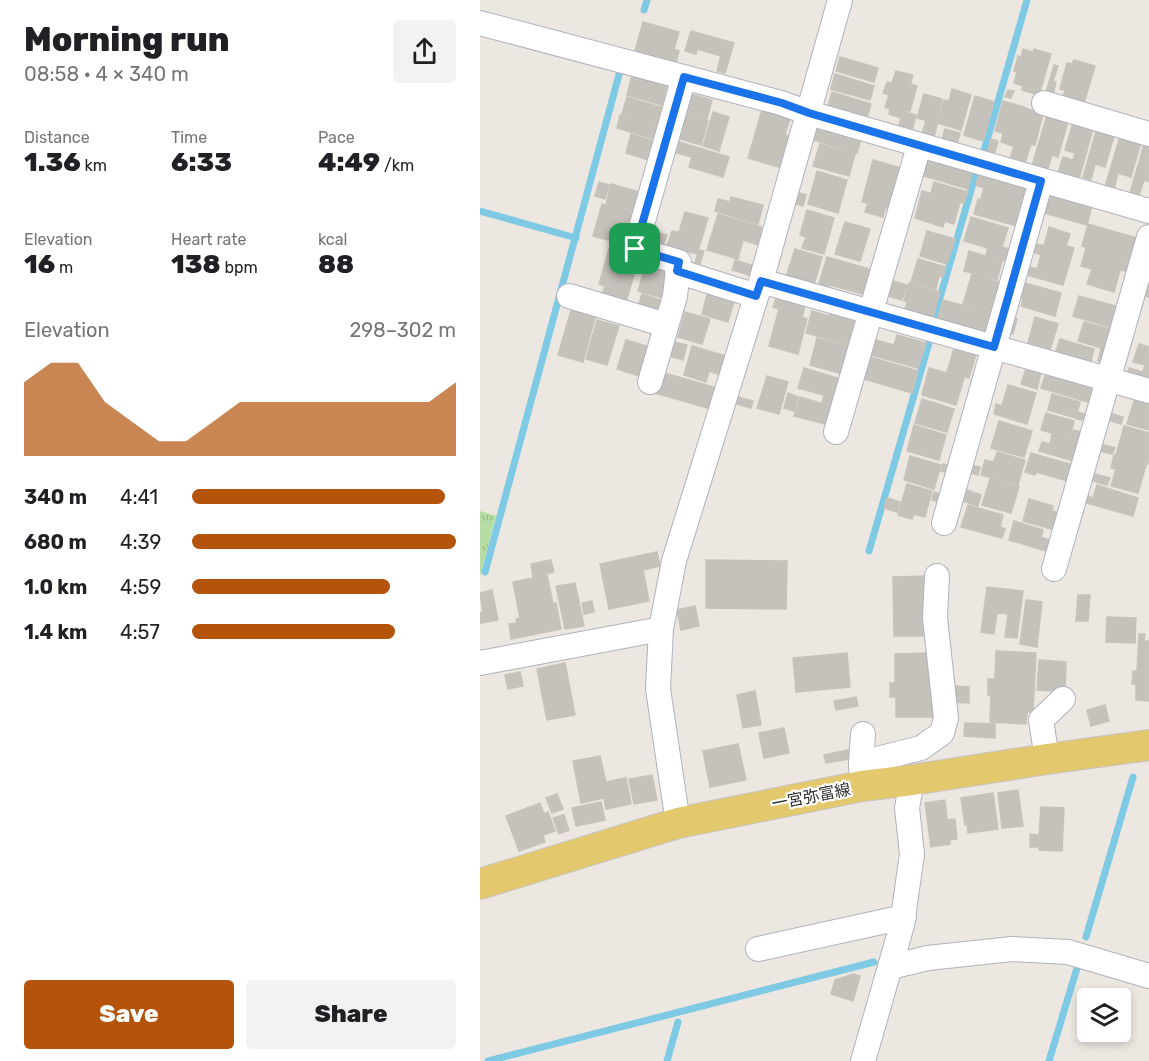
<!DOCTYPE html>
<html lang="en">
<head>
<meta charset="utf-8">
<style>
	:root { --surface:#fff; --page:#f2f2f2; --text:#202124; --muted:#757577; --accent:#b45309 }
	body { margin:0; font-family:Rubik,"Noto Sans JP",sans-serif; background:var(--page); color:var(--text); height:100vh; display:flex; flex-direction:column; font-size:22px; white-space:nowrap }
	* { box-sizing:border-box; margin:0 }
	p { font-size:20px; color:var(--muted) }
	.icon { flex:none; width:33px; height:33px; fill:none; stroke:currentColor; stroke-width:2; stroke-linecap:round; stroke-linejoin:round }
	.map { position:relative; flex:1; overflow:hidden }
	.side { display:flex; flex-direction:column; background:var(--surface); width:480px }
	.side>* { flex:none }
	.buttons { position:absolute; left:597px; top:988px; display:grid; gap:12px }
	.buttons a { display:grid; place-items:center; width:54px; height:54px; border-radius:6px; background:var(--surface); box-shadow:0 3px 9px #0003; font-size:30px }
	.pin { position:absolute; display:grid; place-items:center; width:51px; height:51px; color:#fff; margin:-26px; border-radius:12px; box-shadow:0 3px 9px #0006 }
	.round { display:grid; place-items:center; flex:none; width:63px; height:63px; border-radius:6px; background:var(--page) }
	.overview { display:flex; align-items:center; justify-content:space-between; height:102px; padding:0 24px }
	h1 { font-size:33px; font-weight:800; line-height:45px }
	.figures { display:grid; grid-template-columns:repeat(3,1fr); gap:9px; height:102px; padding:6px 24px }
	.figures div { display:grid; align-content:center }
	.figures b { font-size:26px; font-weight:800 }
	.figures small { font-size:16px; font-weight:400 }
	.figures p { font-size:16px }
	.chart { height:168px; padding:12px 24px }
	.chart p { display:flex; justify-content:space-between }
	.chart svg { width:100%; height:108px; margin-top:6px; fill:var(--accent); opacity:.7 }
	.button { display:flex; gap:12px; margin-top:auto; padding:12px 24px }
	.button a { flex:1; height:69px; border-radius:6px; background:var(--accent); color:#fff; font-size:24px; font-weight:800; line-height:69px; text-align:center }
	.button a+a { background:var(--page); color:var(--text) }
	ul { padding:0 24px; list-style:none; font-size:20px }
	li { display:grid; grid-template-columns:96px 72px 1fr; align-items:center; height:45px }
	li i { height:15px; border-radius:8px; background:var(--accent) }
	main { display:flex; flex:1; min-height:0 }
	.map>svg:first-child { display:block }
</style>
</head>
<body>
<main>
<section class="side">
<div class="overview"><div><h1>Morning run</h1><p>08:58 · 4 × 340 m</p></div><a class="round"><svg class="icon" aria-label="share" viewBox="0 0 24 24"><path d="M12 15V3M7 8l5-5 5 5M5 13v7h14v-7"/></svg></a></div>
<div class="figures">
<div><p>Distance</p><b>1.36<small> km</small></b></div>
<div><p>Time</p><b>6:33</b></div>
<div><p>Pace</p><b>4:49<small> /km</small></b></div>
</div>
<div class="figures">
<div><p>Elevation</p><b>16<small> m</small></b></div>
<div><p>Heart rate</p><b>138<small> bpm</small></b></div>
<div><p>kcal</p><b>88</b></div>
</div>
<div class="chart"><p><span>Elevation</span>298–302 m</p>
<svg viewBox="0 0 160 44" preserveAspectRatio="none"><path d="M0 44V14L10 6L20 6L30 22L40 30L50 38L60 38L70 30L80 22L90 22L100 22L110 22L120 22L130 22L140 22L150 22L160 14V44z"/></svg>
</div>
<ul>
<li><b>340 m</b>4:41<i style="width:96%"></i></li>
<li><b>680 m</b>4:39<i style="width:100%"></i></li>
<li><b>1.0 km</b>4:59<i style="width:75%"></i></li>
<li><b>1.4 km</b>4:57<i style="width:77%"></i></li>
</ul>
<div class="button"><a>Save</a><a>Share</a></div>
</section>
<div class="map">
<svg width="669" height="1061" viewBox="0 0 669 1061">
	<defs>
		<pattern id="grass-tufts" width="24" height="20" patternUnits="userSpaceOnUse" patternTransform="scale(1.5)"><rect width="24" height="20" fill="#b6dda2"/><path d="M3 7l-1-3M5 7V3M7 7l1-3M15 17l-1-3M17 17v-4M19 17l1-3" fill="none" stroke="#9dbe8c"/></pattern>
	</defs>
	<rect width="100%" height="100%" fill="#ece7e0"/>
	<path fill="url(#grass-tufts)" d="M0 511 16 516 0 576Z"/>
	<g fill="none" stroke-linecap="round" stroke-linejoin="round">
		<path stroke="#7ec9e4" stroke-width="7" d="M164 10 167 0
			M503 154 547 0
			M0 211 96 238
			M455 315 496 173
			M389 551 449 343
			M5 572 140 71
			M606 937 653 777
			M8 1061 394 962
			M187 1061 198 1022
			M569 1061 597 968"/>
	</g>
	<path fill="#c5c1bb" stroke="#c8c3ba" stroke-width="1.5" d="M163 22 199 32 194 49 199 51 196 63 155 51Z
		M211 31 254 43 245 73 237 71 241 56 217 49 216 54 205 51Z
		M543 49 553 52 554 49 571 54 559 95 542 90 543 86 534 83 537 72 534 71 538 56 541 57Z
		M360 57 398 68 394 82 356 71Z
		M594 60 615 66 604 103 583 97 585 90 580 89 587 63 592 64Z
		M574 65 578 66 573 81 576 82 573 95 566 93Z
		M416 71 433 75 421 118 409 114 410 109 405 107 409 95 403 93 407 82 412 83Z
		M355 74 394 86 390 100 351 89Z
		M152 75 187 85 182 105 147 95Z
		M431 84 437 86 430 111 424 110Z
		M472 89 491 95 481 130 457 123 464 100 469 101Z
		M528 90 534 91 531 98 525 97Z
		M352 92 391 104 387 117 348 106Z
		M211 94 232 100 227 119 205 113Z
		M444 94 462 99 456 123 437 118Z
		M495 96 514 102 503 141 484 135Z
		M147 97 184 108 183 126 142 114Z
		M523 101 544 107 533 146 521 142 523 133 515 131Z
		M545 108 563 114 555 145 551 144 545 163 530 159Z
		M282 110 310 118 305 135 311 137 302 168 268 158Z
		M423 111 436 115 432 131 418 128Z
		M233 112 249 117 239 151 223 146Z
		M568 112 589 118 578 157 572 155 567 171 552 166Z
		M203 114 228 121 221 145 197 138Z
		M140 115 182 127 178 140 137 128Z
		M446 121 457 125 454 137 442 133Z
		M593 123 613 129 599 179 578 173 583 157 593 160 595 153 585 150Z
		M346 126 382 136 377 153 330 139 333 128 344 132Z
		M617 128 635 133 625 167 615 164 611 180 603 177Z
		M465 129 480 133 477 144 462 140Z
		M641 133 662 139 651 177 638 173 634 189 625 187Z
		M151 134 180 143 175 162 146 153Z
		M511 139 518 141 514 156 507 154Z
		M196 141 249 157 243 177 209 167 212 157 193 152Z
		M665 141 669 142V182L664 180 659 196 650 193Z
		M340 144 375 154 369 176 333 166Z
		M446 158 492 172 488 189 441 175Z
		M393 160 425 169 413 210 405 208 403 217 385 212 388 203 382 202Z
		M337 171 367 180 358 213 328 204Z
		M499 173 549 187 542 211 501 199 504 188 496 185Z
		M119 182 129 185 125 199 115 196Z
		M454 182 488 192 484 203 451 193Z
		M131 184 160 192V213L126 204Z
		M313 191 326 195 323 206 310 202Z
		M442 191 480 202 474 224 465 221 463 227 435 218Z
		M570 194 612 206 607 225 564 213Z
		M251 197 283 205 278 224 235 211 238 199 250 202Z
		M498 199 541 212 537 226 494 214Z
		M122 204 157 214 150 241 137 237 135 242 113 236Z
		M327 210 354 218 344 254 322 248 326 237 320 235Z
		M205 212 228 218 217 254 187 246 192 231 199 232Z
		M238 214 282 227 280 234 284 235 281 246 263 240 258 259 227 250Z
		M491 217 528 228 522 247 529 249 526 261 506 255 508 248 484 241Z
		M365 222 390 229 380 261 355 254Z
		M608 224 657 238 650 260 602 246Z
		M569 227 590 234 586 246 594 248 583 285 543 274 546 266 557 269 561 255 550 251 553 243 564 246Z
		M172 231 187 235 184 243 169 239Z
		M447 231 475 239 467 264 440 256Z
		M606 248 649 261 646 271 640 270 634 292 607 284 612 269 601 266Z
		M129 249 159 258 145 305 121 298 125 286 119 284Z
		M315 249 342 257 334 285 306 277Z
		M219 250 224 251 220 264 215 263Z
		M489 251 522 261 517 280 484 271Z
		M347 257 393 270 386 295 350 285 349 290 338 287Z
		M438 259 466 267 463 277 459 276 456 289 431 282Z
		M255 260 275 266 272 276 252 270Z
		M166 263 194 271 186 299 158 291Z
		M669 273V297L663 296Z
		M492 274 520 283 512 312 483 304Z
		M413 281 427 285 422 300 408 296Z
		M541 282 581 293 575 316 541 306 543 299 537 297Z
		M429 283 460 292 453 317 425 309 427 302 424 301Z
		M228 291 255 298 248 322 222 314Z
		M162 294 180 300 175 314 157 309Z
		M599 296 636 306 630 327 593 316Z
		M296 298 325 306 322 317 327 319 318 354 289 346 299 309 293 307Z
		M463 300 510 313 505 331 469 321 468 324 457 321Z
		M92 307 116 314 103 362 78 355Z
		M332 311 349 316 350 313 380 322 373 346 326 333Z
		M205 312 230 319 222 344 198 337Z
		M555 317 578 324 569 353 547 347Z
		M531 318 537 319 533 334 527 333Z
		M117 320 139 326 127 365 106 359Z
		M604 322 634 330 625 363 618 361 621 348 598 341Z
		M417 335 446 343 438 368 391 355 395 340 414 345Z
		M337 338 374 348 366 375 330 365Z
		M580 339 614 349 610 365 575 354Z
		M146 340 170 347 162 377 137 369Z
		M190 341 207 345 203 360 186 355Z
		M659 344 669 347V376H667L666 378 648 372 649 368 663 372 665 365 653 362Z
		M475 345 497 351 489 378 467 372Z
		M212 346 246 356 240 375 229 371 226 382 204 375Z
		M390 357 438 371 432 393 384 379Z
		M324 368 364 380 360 407 342 402 344 395 318 388Z
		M449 368 484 378 476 405 442 395Z
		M546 369 561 373 557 389 541 384Z
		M181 372 237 388 231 409 175 393Z
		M566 373 612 386 608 402 561 388Z
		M287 376 308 382 299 414 277 408Z
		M528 385 556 393 547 424 514 414 516 404 522 406Z
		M308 393 318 397 314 411 304 408Z
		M572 394 600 402 596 418 568 410Z
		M255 396 273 401 271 408 253 403Z
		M320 397 354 407 349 425 314 416Z
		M655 398 669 402V430L647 424Z
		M442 399 474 409 467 432 435 423Z
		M598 412 609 415 607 421 596 419Z
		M566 413 594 421 590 438 561 430Z
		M630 413 643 417 641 424 628 420Z
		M519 421 552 431 544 457 511 448Z
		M434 425 466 435 459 460 427 451Z
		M644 426 669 433 668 464 636 455Z
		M593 430 603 432 601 441 590 438Z
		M572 434 599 442 594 461 559 451 562 442 570 444Z
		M621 444 635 448 632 454 619 451Z
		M517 452 545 460 538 485 501 475 505 460 514 462Z
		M551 453 596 466 588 481 556 472 555 475 545 472Z
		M634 455 666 465 658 493 631 486 636 469 631 468Z
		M430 456 461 465 454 489 424 480Z
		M463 464 471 466 469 473 461 471Z
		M489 464 500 467 498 475 487 472Z
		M612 473 630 478 627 485 610 480Z
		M510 479 539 487 531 513 502 505Z
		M427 484 452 491 445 517 434 514 432 519 418 515Z
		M617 485 658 498 653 516 603 502 605 495 613 498Z
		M487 490 501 495 498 506 483 501Z
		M454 492 463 495 461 502 452 500Z
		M407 498 420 502 417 512 404 508Z
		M549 499 573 506 572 511 579 513 575 530 543 521Z
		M488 505 523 515 520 527 525 529 522 538 481 527Z
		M534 521 563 530 561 537 569 540 566 551 529 540Z
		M177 552 180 566 163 570 169 601 129 609 120 564Z
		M71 560 74 572 53 577 51 564Z
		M226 560 307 561 306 609 226 608Z
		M67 575 73 604 76 603 81 629 31 639 29 624 37 623 36 619 40 618 33 582Z
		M449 576 450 636H414L413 577Z
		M95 583 104 626 85 629 76 586Z
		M507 587 543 591 537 638 525 637 528 614 517 613 514 634 501 632Z
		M12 590 18 620 1 623 0 613 3 612 0 593Z
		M598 595H610L608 621H596Z
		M546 600 562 602 557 647 540 644Z
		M112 601 114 612 104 614 102 603Z
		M215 606 219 626 201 630 197 610Z
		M627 617 656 618 655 643 626 642Z
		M659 634H665L664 641H669V701L656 700V684H652L653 671H657Z
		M516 651 556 653 553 712H547L546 724 510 722 511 695H508V679H515Z
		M367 653 370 687 316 692 313 658Z
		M451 653 453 717H416V697H410V683H415V654Z
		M559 660 586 662 585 692 557 690Z
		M85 663 95 715 67 720 57 669Z
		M40 672 43 686 28 689 25 675Z
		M474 686 489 687V703L473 702Z
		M275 691 281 725 263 728 257 695Z
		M376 697 378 706 356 710 354 701Z
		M625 705 629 721 611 726 607 710Z
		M485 723 515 724V738L484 736Z
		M304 728 309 753 284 758 279 733Z
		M258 744 266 780 230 787 223 751Z
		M368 750 370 759 346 763 344 755Z
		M120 756 126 782 146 778 151 804 126 809 124 798 101 803 93 761Z
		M172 775 177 800 154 804 149 779Z
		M538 790 543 826 522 828 518 793Z
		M513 793 518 829 488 833 487 824 485 825 481 798Z
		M77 794 83 809 72 813 66 798Z
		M465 800 467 820 475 819 477 839 470 840V844L451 847 445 803Z
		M121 802 125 820 96 826 92 808Z
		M60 803 64 814 68 812 75 831 63 835 65 842 39 851 26 816Z
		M561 807 584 808 582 851 559 850V847H550V834L559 835Z
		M84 815 89 830 79 834 73 818Z
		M373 974 380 976 373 1001 351 994 355 980Z"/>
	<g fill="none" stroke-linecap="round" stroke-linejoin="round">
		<g stroke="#b0b2bb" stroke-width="26">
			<path id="minor" d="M0 23 301 103 329 113 669 211
				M564 103 669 134
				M197 271 276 296
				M281 281 669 391
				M89 296 186 325
				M170 382 195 296 199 262 155 249 204 77
				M356 432 439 146
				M464 523 561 181
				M574 569 669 237
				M0 663 181 629
				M567 759 561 720 583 699
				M381 763 383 734
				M382 786 381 763 441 748 462 733 466 718 455 618 457 576
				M198 823 178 689 181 629 194 561 281 281 360 0
				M278 949 424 917
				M410 967 448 958 532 949 588 952 669 976
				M383 1061 422 925 432 854 427 808 432 780"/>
		</g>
		<g stroke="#c4c4c4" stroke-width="32">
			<path id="major" d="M0 884 198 823 382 786 432 780 567 759 669 745"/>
		</g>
		<use href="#minor" stroke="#fff" stroke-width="24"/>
		<use href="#major" stroke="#e4c86d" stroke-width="30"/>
	</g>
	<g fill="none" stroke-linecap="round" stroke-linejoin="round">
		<g stroke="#fff" stroke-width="12">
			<path id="route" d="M204 77 302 103 329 113 561 181 514 347 281 281 276 296 197 271 199 262 155 249Z"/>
		</g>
		<use href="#route" stroke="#1a73e8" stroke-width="8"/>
	</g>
	<g text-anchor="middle" stroke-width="4.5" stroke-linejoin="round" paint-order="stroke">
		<g font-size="16" fill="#2c2c2c" stroke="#fff">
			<text transform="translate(331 796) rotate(-11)" y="6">一宮弥富線</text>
		</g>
	</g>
</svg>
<div class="buttons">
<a><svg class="icon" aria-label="layers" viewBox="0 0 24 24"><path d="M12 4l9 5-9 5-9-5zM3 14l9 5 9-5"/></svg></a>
</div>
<div class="pin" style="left:155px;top:249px;background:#1e9e55"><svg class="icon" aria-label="arrive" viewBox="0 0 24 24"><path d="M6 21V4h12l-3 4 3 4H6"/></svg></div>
</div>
</main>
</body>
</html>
